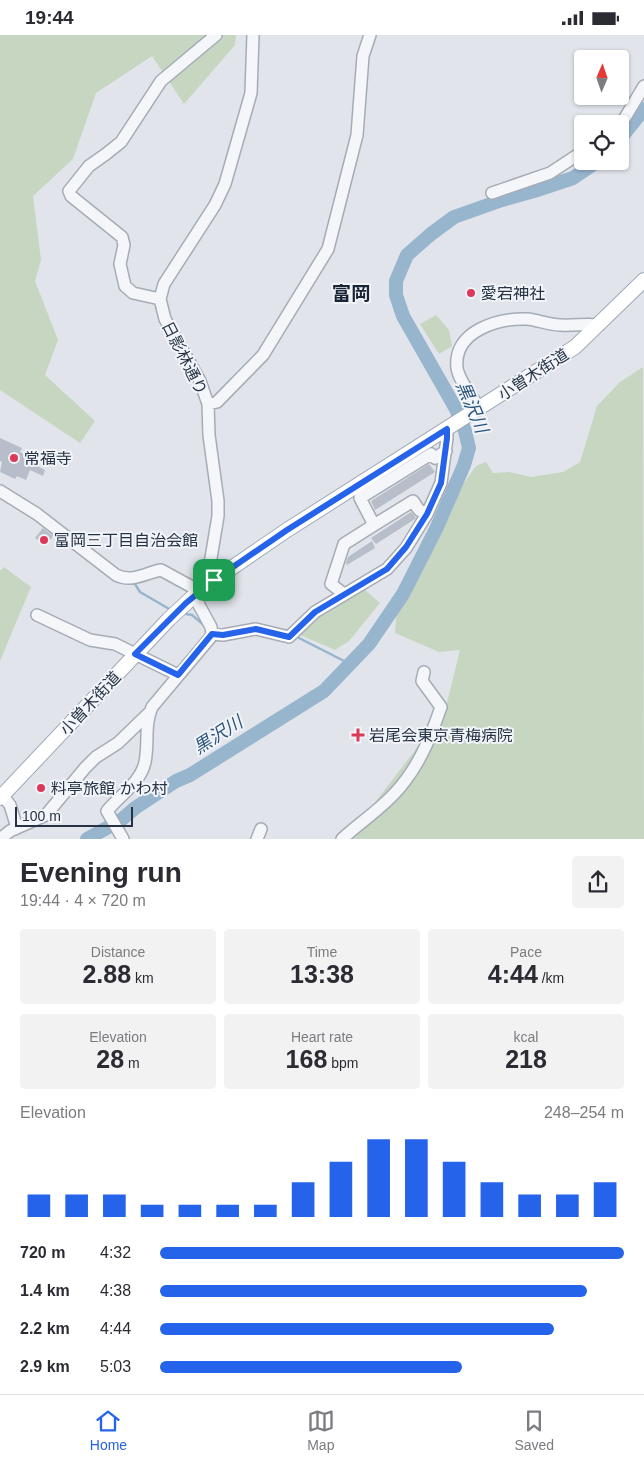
<!DOCTYPE html>
<html lang="en">
<head>
<meta charset="utf-8">
<style>
	:root { --surface:#fff; --page:#f2f2f3; --text:#2b2b33; --muted:#7c7c81; --line:#e1e1e2; --accent:#2563eb }
	body { margin:0; font-family:Arial,"Noto Sans JP",sans-serif; background:var(--page); color:var(--text); height:100vh; display:flex; flex-direction:column; font-size:19px; white-space:nowrap }
	* { box-sizing:border-box; margin:0 }
	p { font-size:16px; color:var(--muted) }
	.icon { flex:none; width:28px; height:28px; fill:none; stroke:currentColor; stroke-width:2; stroke-linecap:round; stroke-linejoin:round }
	.map { position:relative; height:804px; overflow:hidden }
	.details { display:flex; flex-direction:column; background:var(--surface); flex:1 }
	.details>* { flex:none }
	.needle { width:32px; rotate:2deg }
	.controls { position:absolute; left:574px; top:15px; display:grid; gap:10px }
	.controls a { display:grid; place-items:center; width:55px; height:55px; border-radius:5px; background:var(--surface); box-shadow:0 1px 4px #0004; font-size:25px }
	.scale { position:absolute; left:15px; bottom:12px; width:118px; box-sizing:border-box; padding-left:5px; border:2px solid #273344; border-top:0; font-size:14px; line-height:18px; white-space:nowrap; color:#273344; -webkit-text-stroke:4px #f1f4f8; paint-order:stroke }
	.pin { position:absolute; display:grid; place-items:center; width:42px; height:42px; color:#fff; margin:-21px; border-radius:10px; box-shadow:0 2px 8px #0006 }
	.round { display:grid; place-items:center; flex:none; width:52px; height:52px; border-radius:5px; background:var(--page) }
	.summary { display:flex; align-items:center; justify-content:space-between; height:85px; padding:0 20px }
	h1 { font-size:28px; font-weight:600; line-height:38px }
	.stats { display:grid; grid-template-columns:repeat(3,1fr); gap:8px; height:85px; padding:5px 20px }
	.stats div { display:grid; align-content:center; border-radius:5px; background:var(--page); text-align:center }
	.stats b { font-size:25px; font-weight:600 }
	.stats small { font-size:14px; font-weight:400 }
	.stats p { font-size:14px }
	.chart { height:140px; padding:10px 20px }
	.chart p { display:flex; justify-content:space-between }
	.chart svg { width:100%; height:90px; margin-top:5px; stroke:var(--accent); stroke-width:6 }
	ul { padding:0 20px; list-style:none; font-size:16px }
	li { display:grid; grid-template-columns:80px 60px 1fr; align-items:center; height:38px }
	li i { height:12px; border-radius:6px; background:var(--accent) }
	.status { display:flex; justify-content:space-between; align-items:center; height:35px; padding:0 25px; background:var(--surface); direction:ltr }
	.status svg { height:14px; fill:currentColor }
	.menu { display:flex; justify-content:space-around; align-items:center; height:70px; border-top:1px solid var(--line); background:var(--surface); font-size:14px; color:var(--muted) }
	.menu a { display:grid; justify-items:center; gap:2px }
	.menu .active { color:var(--accent) }
	.map>svg:first-child { display:block }
</style>
</head>
<body>
<div class="status"><b>19:44</b><svg viewBox="0 0 49 12"><path d="M0 12V9h3v3zM5 12V6h3v6zM10 12V3h3v9zM15 12V0h3v12zM26 1h20v11H26zM47 4h2v5h-2z"/></svg></div>
<div class="map">
<svg width="644" height="804" viewBox="0 0 644 804">
	<rect width="100%" height="100%" fill="#e1e5eb"/>
	<path fill="#c7d6c1" d="M0 0H236L235 10 184 69 152 21 96 58 73 124 33 161 41 225 35 246 58 305 45 340 95 386 80 408 0 355Z
		M436 280 449 295 452 311 439 319 420 289Z
		M643 332 644 804H347L445 676 460 615 439 617 395 598 397 571 454 462 476 431 486 427 493 438 509 437 531 442 563 437 580 427 597 371 620 347Z
		M4 532 31 552 0 626V536Z
		M364 554 380 568 349 606 335 615 298 599 312 584Z"/>
	<g fill="none" stroke-linecap="round" stroke-linejoin="round">
		<path stroke="#98b5ce" stroke-width="2.5" d="M129 548 135 549 140 557 171 575
			M186 579 192 580 205 591
			M297 602 350 629"/>
		<path stroke="#98b5ce" stroke-width="14" d="M620 104 644 74
			M87 804 121 785 135 773 176 746 190 740 324 656 369 609 403 559 437 492 464 430 469 413 465 396 456 374 403 281 396 260V246L407 220 431 199 454 182 502 165 534 156 573 143 598 126"/>
	</g>
	<path fill="#b7bec9" d="M0 403 22 413 20 417 28 421 26 425 45 435 43 441 30 435 26 445 17 441 15 444 0 437 2 427 0 426Z
		M429 429 435 437 375 475 371 466Z
		M411 477 416 483 415 484 376 509 371 503Z
		M43 493 53 501 46 511 35 503Z
		M372 506 375 513 347 530 346 528 348 522Z"/>
	<g fill="none" stroke-linecap="round" stroke-linejoin="round">
		<g stroke="#a5acb6" stroke-width="14">
			<path id="minor" d="M620 91 644 51
				M492 158 550 138 582 117
				M160 264 133 258 125 251 120 229 124 210 122 202 71 161 69 156 89 131 106 119 121 107 161 46 216 0
				M208 369 217 367 263 320 328 214 357 100 363 21 370 0
				M479 373C472 361 459 346 457 333 453 296 498 283 527 284 538 285 549 290 561 290 574 291 586 288 599 290
				M0 456 37 479 116 540C132 548 145 538 161 535L194 553 197 558 199 570 211 592 212 599 210 603 152 672C144 690 149 708 145 727 141 747 119 761 107 776L123 804
				M427 479 419 475 413 466 374 490 360 463 431 419 435 423 446 416
				M214 545 209 535 218 481V466L209 400 208 369 200 346 165 284 160 264 164 249 215 170 225 149 251 58 253 0
				M344 559 331 549 344 509 374 490
				M37 580 90 605 115 609 178 640
				M212 599 223 600 256 594 289 602 315 577 387 534 406 513 427 479 441 448 447 403V394
				M2 760 10 770 17 793
				M0 804 10 796 46 780 85 733 96 722 118 708 149 678
				M257 804 261 794
				M342 804C363 785 388 769 405 746 422 724 432 698 441 672L422 646 424 637"/>
		</g>
		<g stroke="#9faab8" stroke-width="16">
			<path id="major" d="M0 763 169 584 197 558 214 545 287 495 575 312 644 245"/>
		</g>
		<use href="#minor" stroke="#f4f6f9" stroke-width="11"/>
		<use href="#major" stroke="#fff" stroke-width="14"/>
	</g>
	<g fill="none" stroke-linecap="round" stroke-linejoin="round">
		<g stroke="#fff" stroke-width="10">
			<path id="route" d="M447 394V403L441 448 427 479 406 512 387 534 315 577 289 602 256 594 223 600 212 599 178 640 135 619 186 568 214 545 287 495Z"/>
		</g>
		<use href="#route" stroke="#2563eb" stroke-width="6"/>
	</g>
	<g fill="#dc395a" stroke="#f1f4f8" stroke-width="2">
		<circle cx="471" cy="258" r="5"/>
		<circle cx="14" cy="423" r="5"/>
		<circle cx="44" cy="505" r="5"/>
		<path d="M355.5 692.5h5v5h5v5h-5v5h-5v-5h-5v-5h5z"/>
		<circle cx="41" cy="753" r="5"/>
	</g>
	<g text-anchor="middle" stroke-width="4" stroke-linejoin="round" paint-order="stroke">
		<g font-size="16" fill="#273344" stroke="#f1f4f8" text-anchor="start">
			<text x="481" y="264">愛宕神社</text>
			<text x="24" y="429">常福寺</text>
			<text x="54" y="511">富岡三丁目自治会館</text>
			<text x="369" y="706">岩尾会東京青梅病院</text>
			<text x="51" y="759">料亭旅館 かわ村</text>
		</g>
		<g font-size="16" fill="#273344" stroke="#f1f4f8">
			<text transform="translate(185 323) rotate(63)" y="6">日影林通り</text>
			<text transform="translate(533 339) rotate(-33)" y="6">小曽木街道</text>
			<text transform="translate(90 668) rotate(-47)" y="6">小曽木街道</text>
		</g>
		<g font-size="18" font-style="italic" fill="#2d557d" stroke="#f1f4f8">
			<text transform="translate(472 372) rotate(67)" y="6">黒沢川</text>
			<text transform="translate(218 700) rotate(-32)" y="6">黒沢川</text>
		</g>
		<g font-size="19" font-weight="bold" fill="#192435" stroke="#f1f4f8">
			<text x="351" y="265">富岡</text>
		</g>
	</g>
</svg>
<div class="controls">
<a><svg class="needle" viewBox="-14 -14 28 28"><path d="M0-13l5 13h-10z" fill="#e53935"/><path d="M0 13l5-13h-10z" fill="#7c7c81"/></svg></a>
<a><svg class="icon" aria-label="locate" viewBox="0 0 24 24"><circle cx="12" cy="12" r="6"/><path d="M12 2v4M12 18v4M2 12h4M18 12h4"/></svg></a>
</div>
<div class="scale">100 m</div>
<div class="pin" style="left:214px;top:545px;background:#1e9e55"><svg class="icon" aria-label="arrive" viewBox="0 0 24 24"><path d="M6 21V4h12l-3 4 3 4H6"/></svg></div>
</div>
<section class="details">
<div class="summary"><div><h1>Evening run</h1><p>19:44 · 4 × 720 m</p></div><a class="round"><svg class="icon" aria-label="share" viewBox="0 0 24 24"><path d="M12 15V3M7 8l5-5 5 5M5 13v7h14v-7"/></svg></a></div>
<div class="stats">
<div><p>Distance</p><b>2.88<small> km</small></b></div>
<div><p>Time</p><b>13:38</b></div>
<div><p>Pace</p><b>4:44<small> /km</small></b></div>
</div>
<div class="stats">
<div><p>Elevation</p><b>28<small> m</small></b></div>
<div><p>Heart rate</p><b>168<small> bpm</small></b></div>
<div><p>kcal</p><b>218</b></div>
</div>
<div class="chart"><p><span>Elevation</span>248–254 m</p>
<svg viewBox="0 0 160 44" preserveAspectRatio="none"><path d="M5 44V33M15 44V33M25 44V33M35 44V38M45 44V38M55 44V38M65 44V38M75 44V27M85 44V17M95 44V6M105 44V6M115 44V17M125 44V27M135 44V33M145 44V33M155 44V27"/></svg>
</div>
<ul>
<li><b>720 m</b>4:32<i style="width:100%"></i></li>
<li><b>1.4 km</b>4:38<i style="width:92%"></i></li>
<li><b>2.2 km</b>4:44<i style="width:85%"></i></li>
<li><b>2.9 km</b>5:03<i style="width:65%"></i></li>
</ul>
</section>
<nav class="menu">
<a class="active"><svg class="icon" aria-label="home" viewBox="0 0 24 24"><path d="M3 11l9-7 9 7M6 9v11h12V9"/></svg>Home</a>
<a><svg class="icon" aria-label="map" viewBox="0 0 24 24"><path d="M3 6l6-2 6 2 6-2v14l-6 2-6-2-6 2zM9 4v14M15 6v14"/></svg>Map</a>
<a><svg class="icon" aria-label="saved" viewBox="0 0 24 24"><path d="M7 4h10v16l-5-4-5 4z"/></svg>Saved</a>
</nav>
</body>
</html>
